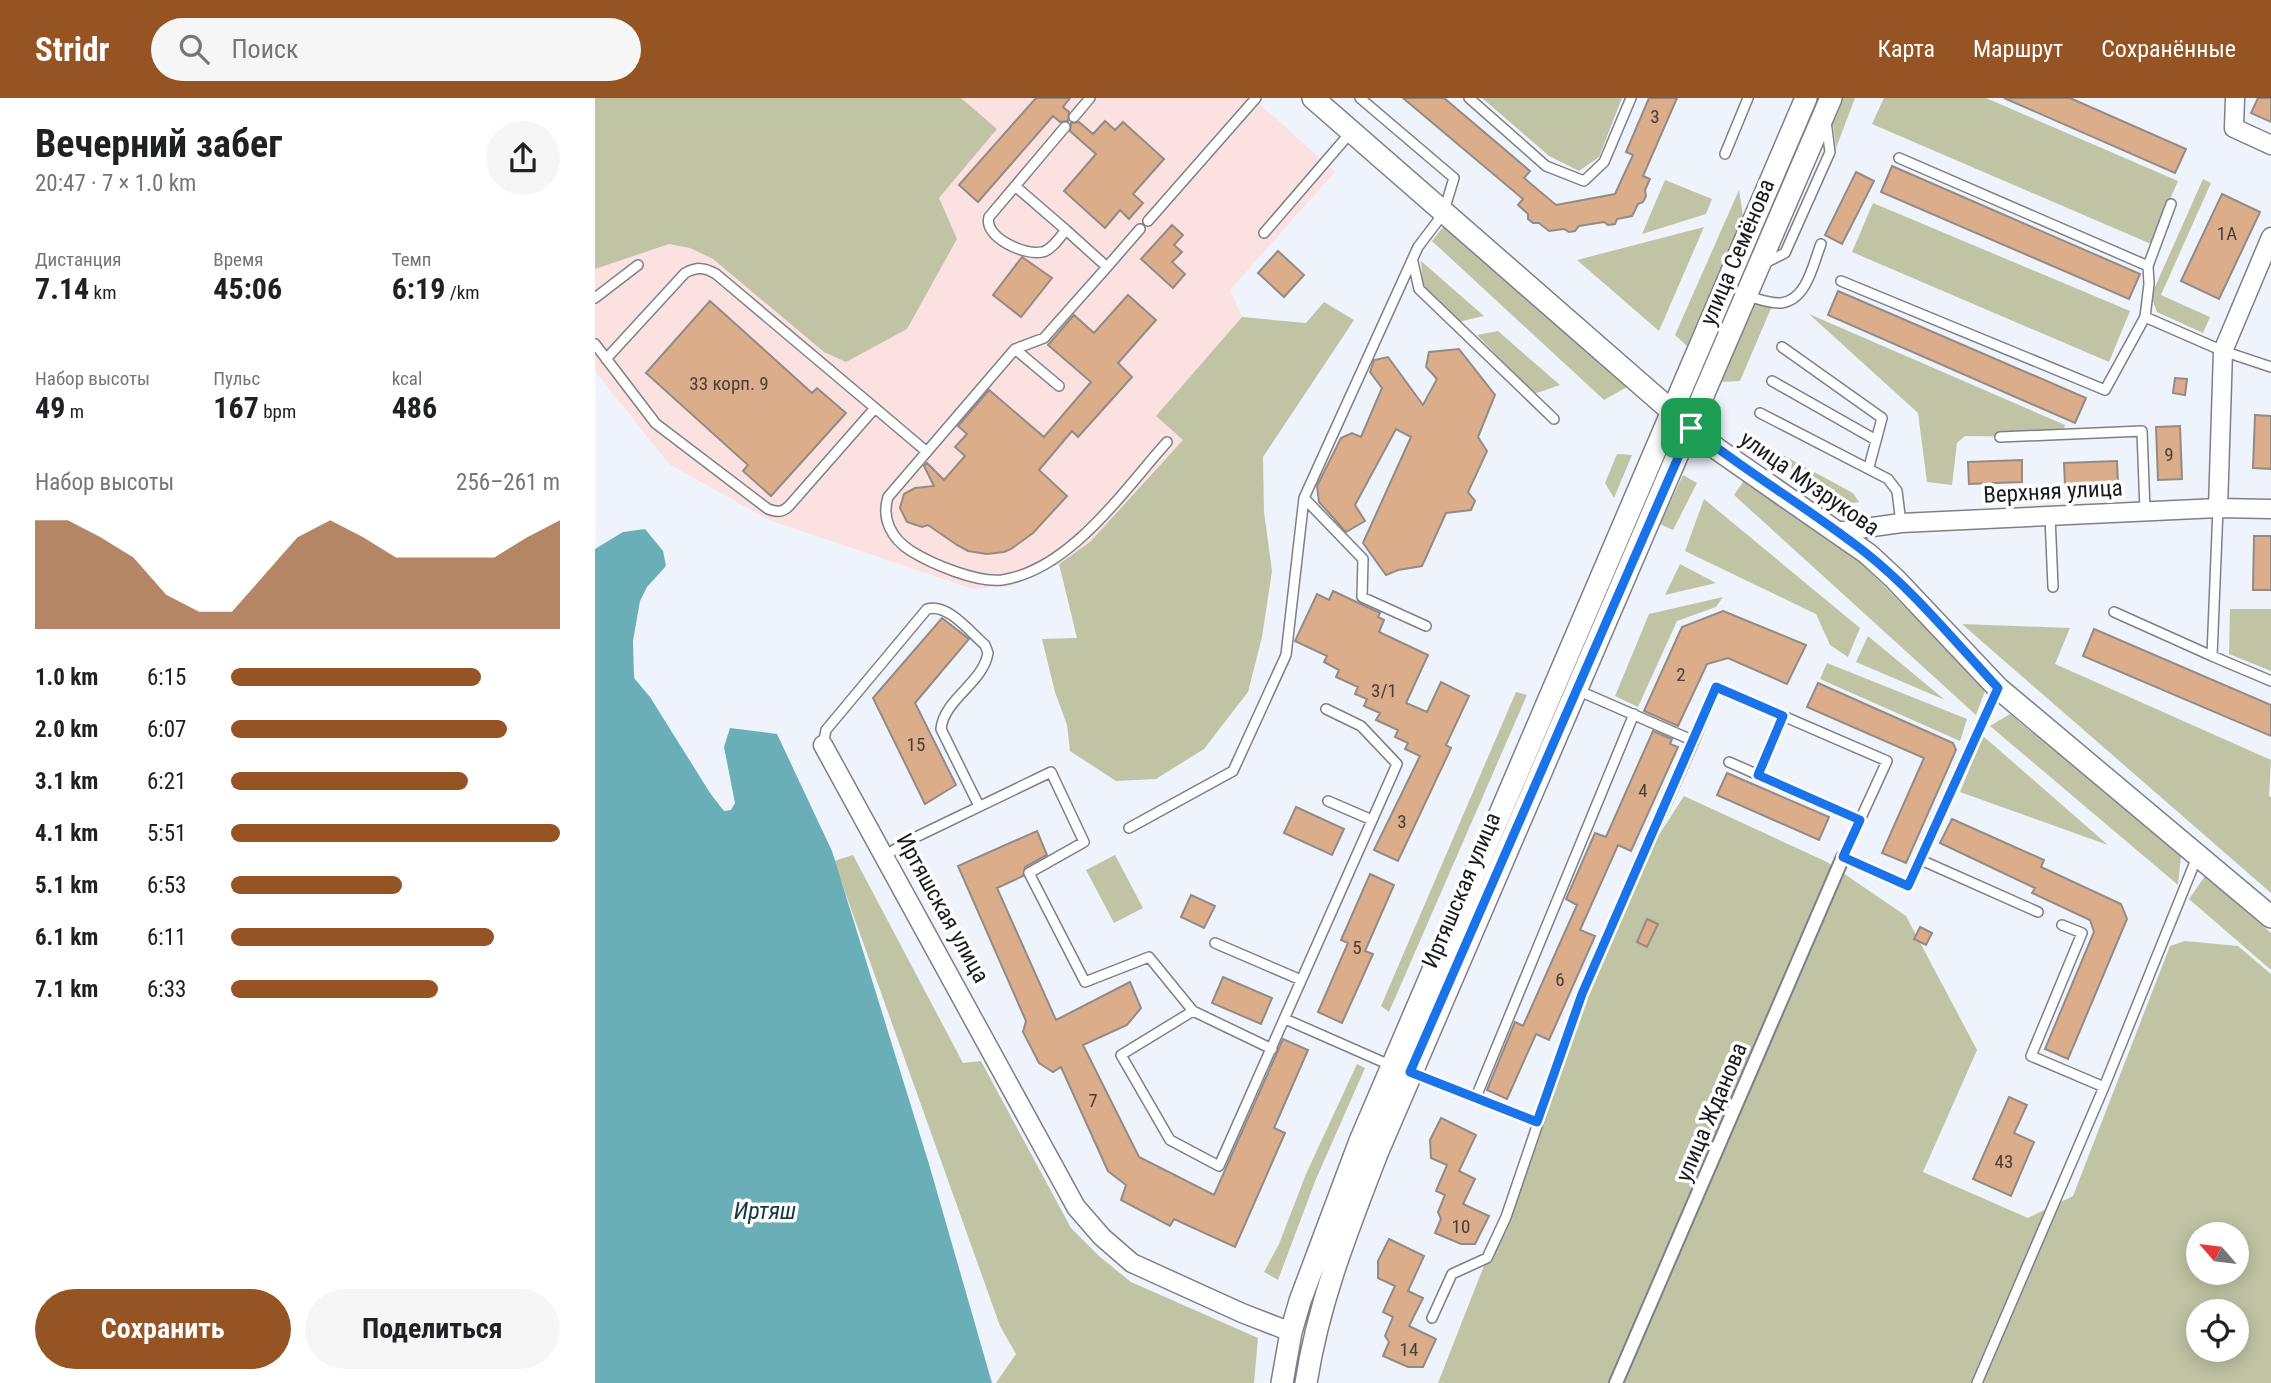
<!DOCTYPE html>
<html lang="ru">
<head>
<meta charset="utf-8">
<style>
	:root { --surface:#fff; --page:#f6f6f6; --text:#202124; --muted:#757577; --accent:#965324 }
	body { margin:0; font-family:"Roboto Condensed",sans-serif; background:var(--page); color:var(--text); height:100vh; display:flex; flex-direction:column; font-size:26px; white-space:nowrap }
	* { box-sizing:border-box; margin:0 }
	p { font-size:23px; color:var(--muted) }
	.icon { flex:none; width:38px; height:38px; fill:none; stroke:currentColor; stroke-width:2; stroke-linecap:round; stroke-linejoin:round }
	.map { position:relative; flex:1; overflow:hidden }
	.details { display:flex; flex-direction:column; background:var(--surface); width:595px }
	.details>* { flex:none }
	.needle { width:46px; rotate:298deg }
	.tools { position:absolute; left:1591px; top:1124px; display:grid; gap:14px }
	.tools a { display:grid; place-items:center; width:63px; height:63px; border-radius:50%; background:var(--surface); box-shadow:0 4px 18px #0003; font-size:35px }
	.pin { position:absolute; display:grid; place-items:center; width:60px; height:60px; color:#fff; margin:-30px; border-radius:14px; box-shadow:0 4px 10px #0006 }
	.round { display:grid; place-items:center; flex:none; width:74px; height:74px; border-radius:37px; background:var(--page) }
	.overview { display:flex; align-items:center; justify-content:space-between; height:119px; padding:0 35px }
	h1 { font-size:38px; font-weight:700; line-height:52px }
	.figures { display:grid; grid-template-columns:repeat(3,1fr); gap:10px; height:119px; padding:7px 35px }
	.figures div { display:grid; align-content:center }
	.figures b { font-size:30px; font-weight:700 }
	.figures small { font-size:19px; font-weight:400 }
	.figures p { font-size:19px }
	.chart { height:196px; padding:14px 35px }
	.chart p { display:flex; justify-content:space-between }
	.chart svg { width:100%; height:126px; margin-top:7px; fill:var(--accent); opacity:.7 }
	.action { display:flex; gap:14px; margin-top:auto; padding:14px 35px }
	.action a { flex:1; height:80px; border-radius:42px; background:var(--accent); color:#fff; font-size:28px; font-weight:700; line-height:80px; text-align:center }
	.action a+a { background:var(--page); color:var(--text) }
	ul { padding:0 35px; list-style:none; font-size:23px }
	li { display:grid; grid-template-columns:112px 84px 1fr; align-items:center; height:52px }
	li i { height:18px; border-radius:9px; background:var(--accent) }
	header { display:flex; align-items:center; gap:42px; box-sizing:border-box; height:98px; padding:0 35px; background:var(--accent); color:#fff }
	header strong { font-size:33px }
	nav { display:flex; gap:38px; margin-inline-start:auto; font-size:24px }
	.search { width:490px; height:63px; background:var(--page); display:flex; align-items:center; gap:18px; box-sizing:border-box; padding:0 24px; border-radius:38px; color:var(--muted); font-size:26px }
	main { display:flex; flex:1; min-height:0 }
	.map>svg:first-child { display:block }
</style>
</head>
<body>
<header>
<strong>Stridr</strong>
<div class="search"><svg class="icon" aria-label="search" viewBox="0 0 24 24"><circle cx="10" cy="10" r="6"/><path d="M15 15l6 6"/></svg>Поиск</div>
<nav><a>Карта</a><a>Маршрут</a><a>Сохранённые</a></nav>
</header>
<main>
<section class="details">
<div class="overview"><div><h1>Вечерний забег</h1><p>20:47 · 7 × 1.0 km</p></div><a class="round"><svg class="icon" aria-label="share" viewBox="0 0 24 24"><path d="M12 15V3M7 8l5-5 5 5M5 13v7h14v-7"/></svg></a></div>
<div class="figures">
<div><p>Дистанция</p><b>7.14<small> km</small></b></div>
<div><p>Время</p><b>45:06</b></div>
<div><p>Темп</p><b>6:19<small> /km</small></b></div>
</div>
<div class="figures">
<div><p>Набор высоты</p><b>49<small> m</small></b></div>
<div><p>Пульс</p><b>167<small> bpm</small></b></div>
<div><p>kcal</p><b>486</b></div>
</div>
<div class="chart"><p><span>Набор высоты</span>256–261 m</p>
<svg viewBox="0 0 160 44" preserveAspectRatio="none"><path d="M0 44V6L10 6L20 12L30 19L40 32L50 38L60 38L70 25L80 12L90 6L100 12L110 19L120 19L130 19L140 19L150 12L160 6V44z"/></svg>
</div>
<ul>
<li><b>1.0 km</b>6:15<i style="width:76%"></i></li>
<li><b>2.0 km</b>6:07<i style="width:84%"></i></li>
<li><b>3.1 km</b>6:21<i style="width:72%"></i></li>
<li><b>4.1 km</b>5:51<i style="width:100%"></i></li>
<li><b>5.1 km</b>6:53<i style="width:52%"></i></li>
<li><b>6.1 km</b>6:11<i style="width:80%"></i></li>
<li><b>7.1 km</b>6:33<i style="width:63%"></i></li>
</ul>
<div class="action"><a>Сохранить</a><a>Поделиться</a></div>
</section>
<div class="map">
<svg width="1676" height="1285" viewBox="0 0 1676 1285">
	<rect width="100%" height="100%" fill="#eff3fb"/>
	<path fill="#fce1e1" d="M0 0H658L740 74 635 192 647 219 562 318 588 342 495 444 464 466 417 488 378 491 174 422 74 366 0 273Z"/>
	<path fill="#c0c4a4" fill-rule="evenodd" d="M0 0H366L402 31 344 100 362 141 312 231 251 264 229 254 118 161 95 150 74 146 0 171Z
		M887 0H1027L1004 59 984 73 954 58Z
		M1220 0H1226L1108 272 1102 270Z
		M1245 0H1260L1241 50 1237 18Z
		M1289 0H1391L1583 83 1556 146 1277 26Z
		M1608 81 1616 85 1566 197 1615 219 1608 235 1562 214 1556 198Z
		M1070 82 1117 101 1111 116 1047 136Z
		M1144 92 1148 118 1092 248 1080 237Z
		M1278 105 1535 213 1514 264 1257 154Z
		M849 128 1032 289 1009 302 837 143Z
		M1109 129 1064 233 982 162Z
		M826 163 889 218 863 224 828 189Z
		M729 204 759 222 668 359 669 414 677 473 667 539 653 594 609 651 561 681 521 683 475 653 472 627 460 594 447 541 482 540 464 466 495 444 588 342 561 318 647 219 711 225Z
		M1159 204 1177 208 1145 283 1126 284Z
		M1214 216 1470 327 1467 339 1370 338 1362 345 1357 387 1332 384 1323 315Z
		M903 233 965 287 939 296 882 237Z
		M1152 340 1162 343 1258 395 1264 404 1248 406Z
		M1022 356 1037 357 1019 400 1010 385Z
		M1088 377 1102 385 1078 432 1065 426Z
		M1150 381 1265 464 1391 590 1381 617 1139 397Z
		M1109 401 1265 530 1253 559 1235 547 1221 516 1090 453Z
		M1085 466 1121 485 1070 497Z
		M1128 499 1121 509 1082 523 1043 609 1020 598 1054 516Z
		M1635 511H1676V573L1634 556Z
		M1367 526 1475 530 1460 566 1676 662 1674 698 1676 699V795Z
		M1273 538 1350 602 1261 564Z
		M1232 565 1372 621 1365 643 1225 581Z
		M921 594 932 597 794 914 786 908Z
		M1415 616 1586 758 1583 787 1395 628Z
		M1388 638 1513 747 1365 694Z
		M1089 698 1232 764 1311 818 1382 952 1328 1074 1433 1120 1478 1098 1575 848 1590 843 1643 848 1676 876V1285H843L892 1160 987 896 1044 768ZM1603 1136H1642V1174H1603ZM1603 1213H1642V1251H1603Z
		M258 757 368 965 386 963 476 1130 504 1158 536 1184 663 1240 659 1285H401L421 1256 405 1228 239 763Z
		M520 757 548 810 519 825 491 772Z
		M1610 778 1676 835V872L1594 801Z
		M762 966 770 970 721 1081 683 1182 669 1174 684 1146 711 1076Z"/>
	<path fill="#6aafb7" d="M50 431 68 453 71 468 52 489 45 503 38 543 39 580 55 599 115 695 129 713 136 712 140 705 129 649 135 630 182 636 237 753 334 1066 397 1285H0V451L28 434Z"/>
	<path fill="#dbad8b" stroke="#938b86" stroke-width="2" d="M441 0H475L468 9 474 14 473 23 465 24 458 18 383 104 364 87Z
		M808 0H849L935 73 929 80 961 107 1020 96 1038 57 1031 54 1054 0H1082L1048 78 1055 81 1050 92 1051 98 1048 104 1043 106 1037 118 1022 121 1020 126 1013 127 1009 124 984 128 980 133 974 134 969 131 954 133 944 125H938L933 121V116L923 107 928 101Z
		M1409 0H1475L1591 51 1580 75Z
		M1663 0H1676V24L1656 15Z
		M510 23 520 32 528 24 569 61 538 96 548 105 534 121 525 112 510 130 469 93 501 56 475 33 476 25 484 24 498 36Z
		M1297 68 1545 176 1534 201 1286 94Z
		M1261 74 1279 83 1247 146 1230 137Z
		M1627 96 1665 114 1624 201 1586 183Z
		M577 127 588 137 579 147 587 154 577 164 590 176 578 190 546 161Z
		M683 153 709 177 689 199 663 175Z
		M427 159 457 180 426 219 398 197Z
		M1243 193 1491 300 1480 325 1233 217Z
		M533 197 561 222 523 265 537 279 483 339 477 333 444 372 472 398 438 435 416 451 409 454 392 456 373 453 362 447 333 427 327 429 312 424 305 410 309 396 320 390 339 388 329 368 332 365 349 382 370 358 360 349 372 336 363 328 394 292 449 339 496 284 453 247 479 217 499 235Z
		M115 203 217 295 222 290 251 315 176 398 148 373 153 367 51 275Z
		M864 251 900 297 883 339 892 353 873 394 880 403 876 412 851 415 827 468 803 472 791 477 768 445 816 339 801 331 760 407 770 423 751 434 724 404 722 388 746 340 757 335 766 339 787 290 775 274 779 262 793 259 828 307 842 281 831 269 834 254Z
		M1580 280 1592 281 1590 297 1578 295Z
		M1660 317 1676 318V371L1658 370Z
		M1585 328 1587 381 1563 382 1561 329Z
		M1427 362V384L1374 386 1373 364Z
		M1522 363 1523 385 1470 387 1469 365Z
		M1659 438H1676V492H1658Z
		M738 493 785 515 783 519 789 522 784 534 833 557 811 605 832 614 846 584 874 598 851 647 856 650 803 763 779 752 825 658 810 651 813 645 800 639 803 632 781 622 785 615 769 608 772 601 760 596 763 589 741 579 744 572 729 564 732 558 700 543 722 496 734 502Z
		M1128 513 1211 547 1192 586 1133 560 1112 566 1083 628 1049 613 1087 529Z
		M347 520 374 541 320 605 361 687 330 706 278 600Z
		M1499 531 1676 607V638L1488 558Z
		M1223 585 1358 645 1361 652 1311 765 1287 755 1329 660 1212 609Z
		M1058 633 1077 641 1075 646 1083 649 1036 753 1023 747 985 832 1000 838 954 942 941 936 912 1001 892 992 920 924 928 928 982 807 971 801 1000 735 1011 739Z
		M1132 675 1234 719 1224 742 1122 697Z
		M701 709 749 731 737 757 689 735Z
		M1357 721 1449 762 1446 769 1526 806 1532 821 1473 961 1450 951 1499 834 1495 822 1437 795 1440 790 1345 745Z
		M442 733 452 757 430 769 428 778 402 790 461 922 535 884 546 910 532 927 488 947 544 1059 619 1097 688 941 713 952 679 1030 690 1035 640 1149 579 1121 575 1128 526 1102 531 1087 513 1073 466 969 458 974 444 965 428 934 431 923 363 768Z
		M775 776 799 787 770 853 778 856 747 925 723 914 753 845 746 842Z
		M596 797 620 808 609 830 586 819Z
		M1052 821 1063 826 1052 849 1042 844Z
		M1325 829 1337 835 1331 847 1319 841Z
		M628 879 677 900 666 926 617 905Z
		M1414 999 1432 1007 1419 1035 1439 1044 1416 1098 1378 1081Z
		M846 1020 881 1037 864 1073 880 1081 868 1106 894 1118 880 1146H866L840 1135 846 1121 843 1114 850 1097 841 1093 852 1067 836 1060 835 1042Z
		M794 1141 829 1158 813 1193 828 1200 814 1228 841 1241 828 1269H813L788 1258 794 1244 790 1238 798 1219 788 1214 800 1188 783 1180V1163Z"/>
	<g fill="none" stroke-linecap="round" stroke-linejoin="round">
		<g stroke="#7d8088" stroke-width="12">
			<path id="service" d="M765 0 859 80 848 116 823 149 709 400 768 461 767 499 831 528
				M874 0 951 68 989 83 1009 64 1036 0
				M479 19 495 0
				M470 29 394 119C388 139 430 158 447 154 456 153 465 139 471 132L512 169 545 131
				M1130 56 1153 0
				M1304 60 1553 168 1576 106
				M420 88 471 132
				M553 123 661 0
				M669 135 756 34
				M818 164 824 191 959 321
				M1170 165 1190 155 1235 54 1231 23
				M1246 183 1510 292 1550 219 1554 186 1553 168
				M1152 198C1161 200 1176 206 1186 205 1212 202 1218 166 1226 146
				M0 200 43 167
				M1550 219 1628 253 1676 269
				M0 246 58 322 60 325 173 411C182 414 187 415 194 408L280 310 121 176C109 169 102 169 90 175L11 261
				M1187 249 1287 320 1274 369
				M420 251 293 399C286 421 297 441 316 453 337 466 382 485 407 482 475 472 528 393 572 344
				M1177 283 1281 342
				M464 288 420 251 449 240 512 169
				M280 310 332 354
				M1165 315 1293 381 1302 393 1306 425
				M1405 339 1547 333 1550 413
				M1623 410 1617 558 1676 583
				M1455 418 1458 489
				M1519 514 1617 558
				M1099 643 1121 589 1292 663 1248 759 1313 788 1403 590
				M228 647 231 632 332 511C353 505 375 534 390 547L393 555C388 585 349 601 346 631L384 708
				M1134 664 1265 722
				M1162 677 1188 618
				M733 703 777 722
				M534 730 638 673 691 557 709 400
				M289 758 319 740 456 674 489 744 434 775 490 884 554 859 598 913
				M1326 762 1443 814
				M1467 827 1487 835 1436 958 1509 989
				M620 845 706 882
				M690 921 797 968
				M677 951 598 913 526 957 575 1042 624 1068 802 666 766 628 731 611
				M817 975 942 1024
				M881 999 1039 616
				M837 1220 857 1176 892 1160 911 1119 987 896 1099 643 982 592
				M1382 1285 1509 989 1602 759"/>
		</g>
		<g stroke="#7d8088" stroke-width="16">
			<path id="pedestrian" d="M1021 1285 1248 759"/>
		</g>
		<g stroke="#7d8088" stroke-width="21">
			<path id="minor" d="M1640 0 1639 30 1676 47
				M1623 410 1628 253 1676 139
				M1242 434 1306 425 1623 410 1676 411
				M228 647 481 1109 507 1139 537 1165 647 1215 696 1234"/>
		</g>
		<g stroke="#7d8088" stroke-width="24">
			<path id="tertiary" d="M718 0 1096 330 1122 351 1273 456 1300 481 1403 590 1676 819
				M687 1285 696 1234 705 1203 765 1043 1211 0
				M711 1285C724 1202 753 1131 783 1053L1236 0"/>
		</g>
		<use href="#service" stroke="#fff" stroke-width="9"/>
		<use href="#pedestrian" stroke="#fff" stroke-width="12"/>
		<use href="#minor" stroke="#fff" stroke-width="18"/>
		<use href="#tertiary" stroke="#fff" stroke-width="21"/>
	</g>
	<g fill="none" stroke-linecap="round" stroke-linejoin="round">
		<g stroke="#fff" stroke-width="14">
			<path id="route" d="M1096 330C1152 375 1214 410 1271 455 1319 493 1361 545 1403 590L1313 788 1248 759 1265 722 1163 677 1188 618 1121 589 987 896 942 1024 815 974Z"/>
		</g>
		<use href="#route" stroke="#1a73e8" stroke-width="9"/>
	</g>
	<g text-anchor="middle" stroke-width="7" stroke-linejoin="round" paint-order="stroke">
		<g font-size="19" fill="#4a3f38">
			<text x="1060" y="25">3</text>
			<text x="1632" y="142">1А</text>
			<text x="134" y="292">33 корп. 9</text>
			<text x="1574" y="363">9</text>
			<text x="1086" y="583">2</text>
			<text x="789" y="599">3/1</text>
			<text x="321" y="653">15</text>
			<text x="1048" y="699">4</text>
			<text x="807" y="730">3</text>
			<text x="762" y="856">5</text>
			<text x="965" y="888">6</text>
			<text x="498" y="1009">7</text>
			<text x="1409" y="1070">43</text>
			<text x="866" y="1135">10</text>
			<text x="814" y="1258">14</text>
		</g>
		<g font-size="23" fill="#191a1d" stroke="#fff">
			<text transform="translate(1142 154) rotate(-67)" y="8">улица Семёнова</text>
			<text transform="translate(1215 385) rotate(35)" y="8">улица Музрукова</text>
			<text transform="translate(1458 393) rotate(-3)" y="8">Верхняя улица</text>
			<text transform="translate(866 792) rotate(-67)" y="8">Иртяшская улица</text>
			<text transform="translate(348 810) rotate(61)" y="8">Иртяшская улица</text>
			<text transform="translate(1116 1014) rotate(-67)" y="8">улица Жданова</text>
		</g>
		<g font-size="24" font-style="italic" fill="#16383c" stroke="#fff">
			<text x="170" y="1121">Иртяш</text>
		</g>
	</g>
</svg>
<div class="tools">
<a><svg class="needle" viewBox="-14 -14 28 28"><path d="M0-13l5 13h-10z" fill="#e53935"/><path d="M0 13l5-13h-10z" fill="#757577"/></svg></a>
<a><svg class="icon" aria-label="locate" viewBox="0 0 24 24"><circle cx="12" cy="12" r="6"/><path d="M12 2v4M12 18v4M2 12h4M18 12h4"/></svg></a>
</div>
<div class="pin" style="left:1096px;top:330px;background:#1e9e55"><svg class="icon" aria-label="arrive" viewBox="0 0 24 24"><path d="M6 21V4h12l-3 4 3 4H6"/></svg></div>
</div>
</main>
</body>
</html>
